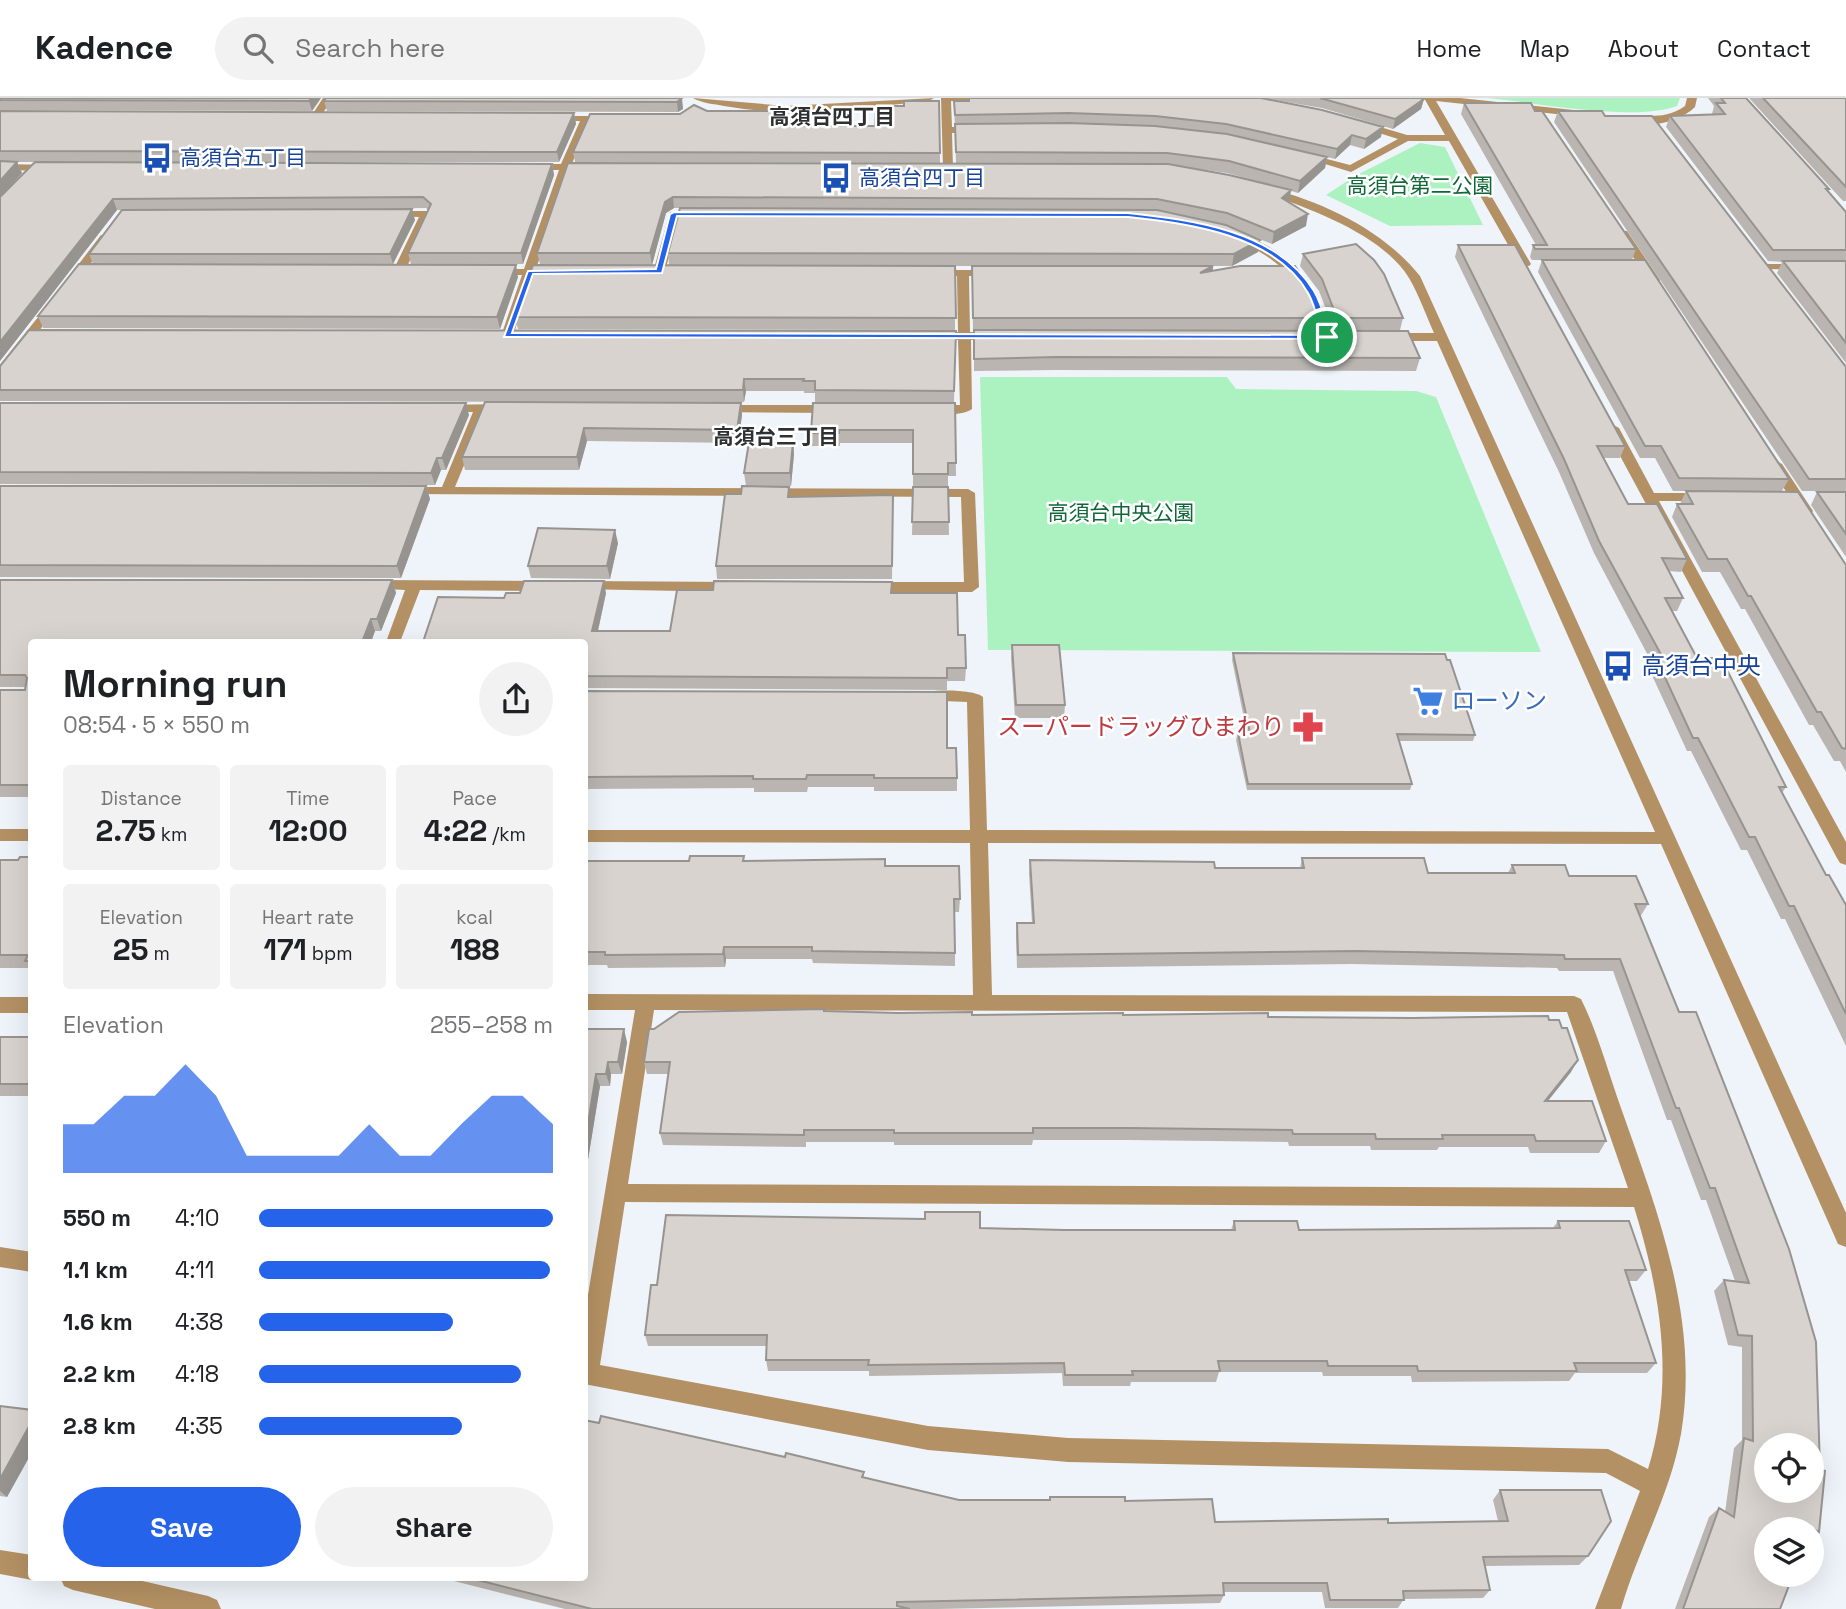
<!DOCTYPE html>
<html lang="en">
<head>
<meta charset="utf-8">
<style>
	:root { --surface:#fff; --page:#f2f2f2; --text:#202124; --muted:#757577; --line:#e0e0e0; --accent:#2563eb }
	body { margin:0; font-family:"Space Grotesk","Noto Sans JP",sans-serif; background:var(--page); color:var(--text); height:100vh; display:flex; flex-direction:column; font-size:26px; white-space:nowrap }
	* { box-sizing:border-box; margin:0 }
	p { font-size:23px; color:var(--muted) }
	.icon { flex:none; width:38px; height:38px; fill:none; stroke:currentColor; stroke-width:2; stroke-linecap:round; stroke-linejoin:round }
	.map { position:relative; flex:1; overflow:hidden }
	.details { position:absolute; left:28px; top:541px; width:560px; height:942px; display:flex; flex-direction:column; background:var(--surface); border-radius:7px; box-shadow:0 7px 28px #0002 }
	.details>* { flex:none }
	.controls { position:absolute; left:1754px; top:1335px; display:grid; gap:14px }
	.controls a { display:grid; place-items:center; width:70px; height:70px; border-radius:50%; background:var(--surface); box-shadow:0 7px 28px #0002; font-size:35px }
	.pin { position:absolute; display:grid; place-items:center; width:60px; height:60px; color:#fff; margin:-30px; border:4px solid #fff; border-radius:50%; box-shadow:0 2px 7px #0007 }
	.round { display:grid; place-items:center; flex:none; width:74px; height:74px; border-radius:37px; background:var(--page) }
	.head { display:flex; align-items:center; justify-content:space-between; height:119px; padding:0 35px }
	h1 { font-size:38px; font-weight:800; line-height:52px }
	.metrics { display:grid; grid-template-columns:repeat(3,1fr); gap:10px; height:119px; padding:7px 35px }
	.metrics div { display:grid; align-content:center; border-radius:7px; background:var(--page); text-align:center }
	.metrics b { font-size:30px; font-weight:800 }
	.metrics small { font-size:19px; font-weight:400 }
	.metrics p { font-size:19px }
	.chart { height:196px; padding:14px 35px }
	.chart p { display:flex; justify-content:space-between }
	.chart svg { width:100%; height:126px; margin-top:7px; fill:var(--accent); opacity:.7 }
	.action { display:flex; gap:14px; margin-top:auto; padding:14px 35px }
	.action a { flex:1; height:80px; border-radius:42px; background:var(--accent); color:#fff; font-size:28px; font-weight:800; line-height:80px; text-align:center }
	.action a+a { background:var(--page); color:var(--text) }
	ul { padding:0 35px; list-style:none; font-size:23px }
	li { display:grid; grid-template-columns:112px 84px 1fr; align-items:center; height:52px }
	li i { height:18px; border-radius:9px; background:var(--accent) }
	header { display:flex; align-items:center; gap:42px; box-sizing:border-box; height:98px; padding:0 35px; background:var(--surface); border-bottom:2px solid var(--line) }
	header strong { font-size:33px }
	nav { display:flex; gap:38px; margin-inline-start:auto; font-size:24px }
	.search { width:490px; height:63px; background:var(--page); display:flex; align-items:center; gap:18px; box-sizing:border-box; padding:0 24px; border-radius:38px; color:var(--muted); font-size:26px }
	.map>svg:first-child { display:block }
</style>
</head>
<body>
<header>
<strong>Kadence</strong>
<div class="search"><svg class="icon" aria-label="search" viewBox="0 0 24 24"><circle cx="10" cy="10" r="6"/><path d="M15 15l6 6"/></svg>Search here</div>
<nav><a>Home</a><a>Map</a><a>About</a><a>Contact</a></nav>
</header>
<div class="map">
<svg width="1846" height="1511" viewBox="0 0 1846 1511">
	<rect width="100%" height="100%" fill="#eef4f9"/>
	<path fill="#acf2c1" d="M1488 0H1680L1677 8C1634 24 1537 5 1488 0Z
		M1420 45 1445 49 1483 127 1390 128 1326 97 1355 78Z
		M980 279H1227L1236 291 1416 293 1436 299 1541 554 988 552Z"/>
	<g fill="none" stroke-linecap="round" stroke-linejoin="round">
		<path fill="#b49164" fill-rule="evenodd" d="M323 0H333L318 22H312L310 20Z
			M693 0 786 8 934 0 929 3C861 10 792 20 724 8 714 6 701 5 693 0Z
			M941 0H980L997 4 992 7 951 3 952 29H977L982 32 977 35H952L953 70 948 73 943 70Z
			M1424 0H1460L1583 13 1588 16 1583 19 1436 3 1531 166 1529 168 1519 166 1449 43H1408L1351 74 1299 58 1304 55 1350 67 1398 41 1357 28 1355 26 1360 23 1407 37H1445Z
			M1687 0H1697L1695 9C1680 24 1644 33 1626 21 1640 13 1662 25 1685 8Z
			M549 18H589L572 66H588L593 69 588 72H569L536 171H552L558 174 552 177H533L513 238 507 242 501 238 522 177H496L490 174 496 171H524L559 72H529L524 69 529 66H561L580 23H552L549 22Z
			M0 66 53 67 58 70 53 73 0 72Z
			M1269 90C1325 105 1383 132 1420 178L1846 1115V1149L1838 1146 1661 746 988 745 992 897 1574 898 1581 901C1598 935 1608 974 1621 1010 1658 1115 1700 1222 1681 1336 1670 1397 1638 1452 1621 1511H1595L1640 1393 1606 1375 1068 1364 928 1352 584 1286V1221L635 912H584V896L973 897 970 745 584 744V732H970L967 604 918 602 916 598C924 590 975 591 983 599L987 732 1655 734 1437 243H1387L1381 239 1387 235H1434C1426 217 1419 197 1409 180 1383 137 1311 111 1265 95L1264 93ZM654 912 1567 914 1628 1090 628 1086ZM625 1104 1634 1109C1661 1195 1675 1284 1648 1371L1608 1351 1068 1340 928 1328 600 1267Z
			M391 113H426L431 116 405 173 399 176 393 173 419 119 387 118V114Z
			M702 113 707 116 706 118 679 119 665 174 655 176 653 174 670 114Z
			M1619 133H1627L1660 182 1658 184H1650L1617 135Z
			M101 137 111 139 75 186H67L65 184Z
			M1234 137C1243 136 1252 141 1260 144 1301 164 1318 198 1333 239L1331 242 1321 239C1302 186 1287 164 1234 141Z
			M1764 166H1846V172L1760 171V167Z
			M934 172H993L999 175 993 178H969L970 234H995L1001 238 995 242H971L972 311C963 318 934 318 925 311L931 307H960L958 242H932L926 238 932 234H958L957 178 930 177V173Z
			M50 204 60 206 4 278 0 279V267Z
			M504 306 510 310 509 313 486 314 455 389 968 391 975 395 979 489 972 494H868L861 489 868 484H964L961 399 399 396 397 393 404 389H442L473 314H445L439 310 440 307Z
			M718 307H837L843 311 837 315 713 314V308Z
			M1612 326 1619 330 1654 395H1705L1712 399 1705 403H1659L1846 744V767L1840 765 1837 760 1605 330Z
			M1775 362 1782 366 1813 413 1811 416 1806 417 1799 413 1768 366Z
			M371 482 546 483 553 488 546 493 420 492 400 544H386L405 492 366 490 364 487 366 484Z
			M581 483 735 484 742 489 735 494 576 491 574 488Z
			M0 731H32V743H0Z
			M0 899H32V915H0Z
			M0 1149 32 1154V1174L0 1169Z
			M0 1452 32 1457V1479H41L32 1482 0 1476Z
			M60 1479H125L208 1498 217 1502 221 1511H155L73 1492 64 1488Z"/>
	</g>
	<path fill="#bab5b1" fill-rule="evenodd" d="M0 0H321L312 13 0 12Z
		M681 0 683 11 678 14 327 13 324 3Z
		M969 0 1381 39 1364 51 1350 47 1335 61 1327 59 1325 70 1298 95 1291 93 1288 104 1306 128 1272 146 1225 127 1258 154 1232 168H1213V173L1319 220 1316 232H973L972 168H955V232L518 231 515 219 540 166 537 155 568 65H956L954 3H969ZM1183 69 1227 75 1267 86ZM674 110H680L668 155 669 167H652L666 115Z
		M1262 0H1420L1424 1 1421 11 1393 31 1322 10Z
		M1708 0H1746L1829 91 1828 93 1846 114V265L1777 175 1782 164 1768 163 1666 29 1670 18 1713 17 1712 16 1714 8Z
		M1749 0H1846V103H1843Z
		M939 3 940 65 575 64 573 54 680 16 707 13 808 23 807 28H875L904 8Z
		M1464 5 1535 13 1636 151 1632 162 1789 381 1782 393H1673L1655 360H1640L1538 174 1542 162H1532L1530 159 1533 147H1536L1461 16Z
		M0 13 574 15 576 26 559 64H138L552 66 554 77 523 166H411L408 155 428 112 426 110 242 112 415 122 393 166 518 179 500 231 43 230 38 218 93 166 89 156 122 112H117L0 263ZM17 64H35L4 95 22 75Z
		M1558 13 1605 18 1846 269V393H1802L1554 24Z
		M1458 147 1625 348 1620 360H1604L1628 406 1687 461 1681 474 1669 473 1683 500 1677 513H1672L1697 560 1786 689 1782 695 1826 777 1846 807V948L1785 821H1781L1747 752H1741L1691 653H1687L1650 573 1653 567 1594 455 1559 374 1455 159Z
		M1303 156 1403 220 1400 232H1334L1319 193 1300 168Z
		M956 233 954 304H815V295H804V293H746L744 304 0 303V268Z
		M974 245 1420 260 1416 273 1055 272 974 273Z
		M485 304 741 305 742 317 738 345 587 343 579 372H465L462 359Z
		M0 305 469 317 446 372H441L435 387 0 386Z
		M955 305 956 378H948V388H913V345H840V348H811V335Z
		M793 344 794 356 791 388H746L744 375Z
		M0 388H426L430 401 401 480 0 479Z
		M913 389H948L949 437H912Z
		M1686 393 1846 467V674L1840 663H1834L1813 627H1809L1745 511H1741L1720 474H1702L1672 419 1677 406H1680Z
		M1817 394H1846V459L1811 407Z
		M893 397 892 481H717L716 468 790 399Z
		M618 445 610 481 531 480 528 468Z
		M0 482H392L396 495 381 533H375L371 544H32V699H0V592H25V589H0Z
		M606 495 598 533H670L892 495 958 537 966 570 965 583H947V592L584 590V544L504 500Z
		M1012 547 1065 607 1064 620H1015L1011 560Z
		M1233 555 1475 637 1473 643H1399L1412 686 1410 692H1247L1236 642 1238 635H1247L1232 562Z
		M584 593 947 650 957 680V693H874V689H808L807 694H754V690L584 691Z
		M744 758V763L885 768 960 801 959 814H955V868L813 865 812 861H726L725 869 608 870 607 867H584V763H689Z
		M32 759V872L30 870H0V762H18Z
		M1302 760 1428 775H1508L1512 767 1569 778 1648 806 1640 819 1679 914 1819 1434 1811 1439V1432H1766L1780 1511H1675L1709 1419 1719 1410 1725 1414 1734 1350 1742 1342V1249L1728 1247 1714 1193 1724 1182 1735 1183 1706 1102H1701L1671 1022H1667L1613 873H1559L1557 870 1351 866 1017 870 1016 838 1017 825H1032L1029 775 1030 762 1215 770H1300Z
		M824 913 972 917H1123L1268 919 1571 974 1548 1003 1606 1043 1599 1055H1530L1528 1049H1439L1437 1052H1371L1370 1048H1289L1288 1044 1128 1042H1033L1032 1047H894V1044H806V1049L663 1047 660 1035 668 976H647L644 964 654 931Z
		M584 931 627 944 622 976H611L610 988H600L584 1086Z
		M0 939H32V998H0Z
		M1234 1123 1299 1132 1553 1130 1558 1123 1646 1172 1637 1183H1628L1656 1265 1647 1275H1575L1569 1283 1412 1284 1411 1278H1323L1322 1274H1219L1216 1284H1131L1130 1288H1063L1062 1275 869 1278V1273H768L766 1262 767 1248H648L645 1237 657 1187 980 1130 1064 1132H1231Z
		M0 1308 32 1312V1354L7 1399 0 1398Z
		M599 1325 864 1374V1379L959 1402H1049L1050 1399 1125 1403 1215 1424 1388 1425 1498 1423 1493 1402 1500 1392 1588 1458 1579 1467 1485 1468 1490 1492 1483 1500 1404 1501 1398 1510H1325L1322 1494H1224V1497L1220 1505 938 1511H565L438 1479H584Z
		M398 1479H412L410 1482Z"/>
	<path fill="#979490" d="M311 0H321L312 13 309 3Z
		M682 0 683 11 678 14 677 4Z
		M1424 1 1421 11 1393 31 1395 21Z
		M574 15 576 26 559 64 557 54Z
		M1383 29 1381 39 1364 51 1366 41Z
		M1352 37 1350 47 1335 61 1337 51Z
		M1327 59 1325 70 1298 95 1300 83Z
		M17 64 22 75 0 99V83Z
		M552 66 554 77 523 166 521 155Z
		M1291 92 1289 104 1280 112 1282 100Z
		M673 99 674 110 666 115 652 167 650 155 665 104Z
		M113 101 117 112 0 263V244Z
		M412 111 415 122 393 166 390 156Z
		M1308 116 1306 128 1272 146 1274 134Z
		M1260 142 1258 154 1232 168 1234 156Z
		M516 167 518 179 500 231 497 219Z
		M1213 168 1212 180 1200 175Z
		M744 281 746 293 744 304 743 292Z
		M466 305 469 317 446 372 442 360Z
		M741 305 742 317 738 345 737 332Z
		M584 330 587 343 579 372 577 359Z
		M793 344 794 356 791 388 790 375Z
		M437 360 441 372 435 387 431 375Z
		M426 388 430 401 401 480 397 468Z
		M615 432 618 445 610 481 607 468Z
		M392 482 396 495 381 533 377 521Z
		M604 483 606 495 595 546 592 533Z
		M371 521 375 533 371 544H362Z
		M724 849 726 861 725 869 723 856Z
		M624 931 627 944 622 976 618 964Z
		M1578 962 1571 974 1538 1015 1545 1003Z
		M608 964 611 976 610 988 606 976Z
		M596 976 600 988 584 1086V1050Z
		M32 1323V1354L7 1399 0 1393V1381Z"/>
	<path fill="#d8d3ce" stroke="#979490" stroke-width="2" fill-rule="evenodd" d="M0 0H311L309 3 0 2Z
		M326 0H682L677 4 324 3Z
		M969 0H1261L1322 12 1383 29 1366 41 1352 37 1337 51 1226 26 1155 18 1068 15 955 17 954 3H969Z
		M1320 0H1420L1424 1 1395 21Z
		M1721 0H1746L1829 91H1826L1846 114V152H1773L1670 18 1725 16 1716 5H1725Z
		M1763 0H1846V89Z
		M904 3H939L940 55 573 54 590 16H680L694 7 707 13H807L805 28H875L876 8H904Z
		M1464 5H1531L1535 13H1542L1636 151H1535L1533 147H1547Z
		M0 13 574 15 557 54 0 53Z
		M1558 13H1602L1605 18H1652L1846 269V381H1809Z
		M1068 25 1155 28 1227 36 1327 59 1300 83 1229 63 1167 55 956 54 955 26Z
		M0 63 17 64 0 83Z
		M35 64 552 66 521 155H408L431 106 423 99 113 101 0 244V99Z
		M568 65 1168 66 1229 77 1291 92 1282 100 1308 116 1274 134 1227 115 1157 101 673 99 665 104 650 155H537Z
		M680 110 1157 112 1226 127 1260 142 1234 156 668 155Z
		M412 111 390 156H89L122 112Z
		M1356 146 1374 162 1384 176 1403 220H1337L1322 181 1303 156Z
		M1458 147H1515L1625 348H1597L1628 406H1657L1687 461 1662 460 1683 500H1665L1697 560H1721L1786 689H1779L1826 777H1829L1846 807V916L1794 808H1789L1755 739H1749L1698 640H1693L1656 560H1663L1599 443 1564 361Z
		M1542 162H1645L1789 381 1679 380 1661 348H1645Z
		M1783 163H1846V245Z
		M79 166 516 167 497 219 38 218Z
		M533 167 955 168 956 220 515 219Z
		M972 168H1213L1200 175 1240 168H1295L1308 187 1319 220H973Z
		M29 232 956 233 954 293 815 292V283H803L804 281H744L743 292H0V268Z
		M974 232 1408 233 1420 260 1056 259 974 261Z
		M485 304 741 305 737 332 584 330 577 359H462Z
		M0 305H466L442 360H437L431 375 0 374Z
		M813 305H955L956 365H948V376H913V332H839V335H811Z
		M749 344H793L790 375H744Z
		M0 388H426L397 468 0 467Z
		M742 388 789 389 788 399 893 397 892 468H716L725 396H741Z
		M913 389H948L949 424H912Z
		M1686 393 1798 394 1846 467V651L1842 650 1821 614H1817L1751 498H1748L1727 461H1708L1677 406H1693Z
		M1817 394H1846V436Z
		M538 430 615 432 607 468H528Z
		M0 482H392L377 521H371L362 544H32V687H0V592H25L27 580 25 577H0Z
		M524 483H604L592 533H670L677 492H713L714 483 892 484 891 495H957L958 537H965L966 570H947V580L584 578V544H423L438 499 504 500 506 495H520Z
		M1012 547H1059L1065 607H1016Z
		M1233 555 1445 556 1447 562H1450L1475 637 1397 636 1412 686H1248L1238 635H1250Z
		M584 593 947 594V650H956L957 680H874V677H807L806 681H753V678L584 679Z
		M690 758H744L743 763 885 761V768H959L960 801H954L955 855 812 853V849H724L723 856 605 857V854H584V763H689Z
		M20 759H32V863H25L28 857H0V762H18Z
		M1302 760H1424L1428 775H1515L1512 767H1565L1569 778H1636L1648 806H1635L1679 914H1696L1789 1151 1816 1244 1820 1371 1825 1373 1819 1434 1810 1430 1809 1432H1766V1477H1793L1780 1511H1683L1719 1410 1734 1419 1744 1340 1753 1343 1752 1238 1738 1237 1724 1182 1749 1185 1715 1090H1710L1679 1010H1676L1620 861H1565L1564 857 1355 853 1018 857 1017 825H1034L1030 762 1214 764 1215 770H1304ZM1766 1348H1811V1393H1766Z
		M824 911V913L898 915 972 914V917L1123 915V917L1268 915V919L1413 920 1548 918 1549 922H1559L1562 930H1567L1578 962 1545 1003H1592L1606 1043H1536L1534 1037H1442L1443 1041H1376L1375 1036H1293L1292 1032 1130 1030H1033V1035H894V1032H804V1037L660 1035 670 964H644L649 931H654L679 914Z
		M584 931H624L618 964H608L606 976H596L584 1050Z
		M0 939H32V983L30 986H0Z
		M925 1114H980V1130L1064 1132H1235L1234 1123H1297L1299 1132 1560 1130 1558 1123H1629L1646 1172H1625L1656 1265H1574L1577 1273H1418L1417 1268H1328L1327 1263H1218L1220 1273H1132L1133 1277H1065L1064 1265 868 1267 869 1262H766L767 1237H645L651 1187H657L666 1117 925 1121Z
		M0 1308 32 1312V1323L0 1381Z
		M601 1318 785 1359 786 1355 864 1374 862 1379 959 1402H1050V1399H1125V1403L1212 1401 1215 1424 1388 1421V1425L1508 1423 1500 1392H1601L1611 1423 1588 1458 1483 1459 1490 1492 1403 1493 1404 1502H1330L1327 1485H1223L1224 1497 897 1504V1508L910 1511H592L466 1479H584V1322L599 1325Z"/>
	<path fill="#2563eb" stroke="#fff" stroke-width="2" fill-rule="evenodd" d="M674 114 1128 115C1192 122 1277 132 1314 193 1322 206 1326 225 1331 239L1327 241 504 239 528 173 656 171 670 116ZM677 118 1128 119C1188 125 1275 137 1308 195 1315 207 1318 223 1322 237L512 235 533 176 662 175Z"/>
	<defs>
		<g id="bus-bare" transform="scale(2.415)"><path d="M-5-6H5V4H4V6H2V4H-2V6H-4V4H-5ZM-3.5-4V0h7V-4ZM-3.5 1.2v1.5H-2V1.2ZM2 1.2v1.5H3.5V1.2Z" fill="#1a4fb4" stroke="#fff" stroke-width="2.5" paint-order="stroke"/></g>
		<g id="supermarket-bare" transform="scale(2.415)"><path d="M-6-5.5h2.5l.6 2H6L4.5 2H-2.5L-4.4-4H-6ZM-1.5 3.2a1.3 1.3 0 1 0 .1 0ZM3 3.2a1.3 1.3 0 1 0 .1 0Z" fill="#3f7fe0" stroke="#fff" stroke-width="2.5" paint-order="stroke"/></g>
		<g id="pharmacy-bare" transform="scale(2.415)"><path d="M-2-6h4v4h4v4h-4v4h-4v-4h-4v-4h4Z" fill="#e0444e" stroke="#fff" stroke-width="2.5" paint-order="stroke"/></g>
	</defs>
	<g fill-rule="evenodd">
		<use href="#bus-bare" x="157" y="60"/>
		<use href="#bus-bare" x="836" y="80"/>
		<use href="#bus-bare" x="1618" y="568"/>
		<use href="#supermarket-bare" x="1428" y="603"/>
		<use href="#pharmacy-bare" x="1308" y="629"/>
	</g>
	<g text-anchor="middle" stroke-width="5" stroke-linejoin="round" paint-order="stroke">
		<g font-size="21" font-weight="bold" fill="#2e3032" stroke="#fff">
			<text x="832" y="26">高須台四丁目</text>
			<text x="776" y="346">高須台三丁目</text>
		</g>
		<g font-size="21" fill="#164399" stroke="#fff" text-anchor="start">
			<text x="180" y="67">高須台五丁目</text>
			<text x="859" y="87">高須台四丁目</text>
		</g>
		<g font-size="21" fill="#116738" stroke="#fff">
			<text x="1420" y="95">高須台第二公園</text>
			<text x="1121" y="422">高須台中央公園</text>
		</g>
		<g font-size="24" fill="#164399" stroke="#fff" text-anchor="start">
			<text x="1641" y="576">高須台中央</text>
		</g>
		<g font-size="24" fill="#366cbe" stroke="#fff" text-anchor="start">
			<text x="1451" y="611">ローソン</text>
		</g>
		<g font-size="24" fill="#be3a42" stroke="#fff" text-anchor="end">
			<text x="1285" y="637">スーパードラッグひまわり</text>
		</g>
	</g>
</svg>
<div class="controls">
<a><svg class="icon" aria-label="locate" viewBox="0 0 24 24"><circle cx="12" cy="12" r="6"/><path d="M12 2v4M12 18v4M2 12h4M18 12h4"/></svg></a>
<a><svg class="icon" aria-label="layers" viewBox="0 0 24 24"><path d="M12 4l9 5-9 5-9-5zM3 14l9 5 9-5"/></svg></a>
</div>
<div class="pin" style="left:1327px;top:239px;background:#1e9e55"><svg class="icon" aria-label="arrive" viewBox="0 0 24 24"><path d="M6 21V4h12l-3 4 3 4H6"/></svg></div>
<section class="details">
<div class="head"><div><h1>Morning run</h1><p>08:54 · 5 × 550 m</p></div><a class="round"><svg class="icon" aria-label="share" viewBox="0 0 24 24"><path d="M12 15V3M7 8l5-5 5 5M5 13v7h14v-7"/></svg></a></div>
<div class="metrics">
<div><p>Distance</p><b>2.75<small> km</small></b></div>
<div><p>Time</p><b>12:00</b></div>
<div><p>Pace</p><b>4:22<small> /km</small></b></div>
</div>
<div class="metrics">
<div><p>Elevation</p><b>25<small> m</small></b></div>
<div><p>Heart rate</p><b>171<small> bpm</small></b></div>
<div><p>kcal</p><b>188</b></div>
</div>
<div class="chart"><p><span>Elevation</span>255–258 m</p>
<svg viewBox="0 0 160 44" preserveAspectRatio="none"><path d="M0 44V27L10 27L20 17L30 17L40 6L50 17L60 38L70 38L80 38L90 38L100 27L110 38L120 38L130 27L140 17L150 17L160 27V44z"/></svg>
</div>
<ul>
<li><b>550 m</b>4:10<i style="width:100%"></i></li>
<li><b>1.1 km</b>4:11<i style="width:99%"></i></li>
<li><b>1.6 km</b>4:38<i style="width:66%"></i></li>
<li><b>2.2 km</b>4:18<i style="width:89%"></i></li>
<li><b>2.8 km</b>4:35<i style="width:69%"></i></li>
</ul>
<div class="action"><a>Save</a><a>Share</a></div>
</section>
</div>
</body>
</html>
